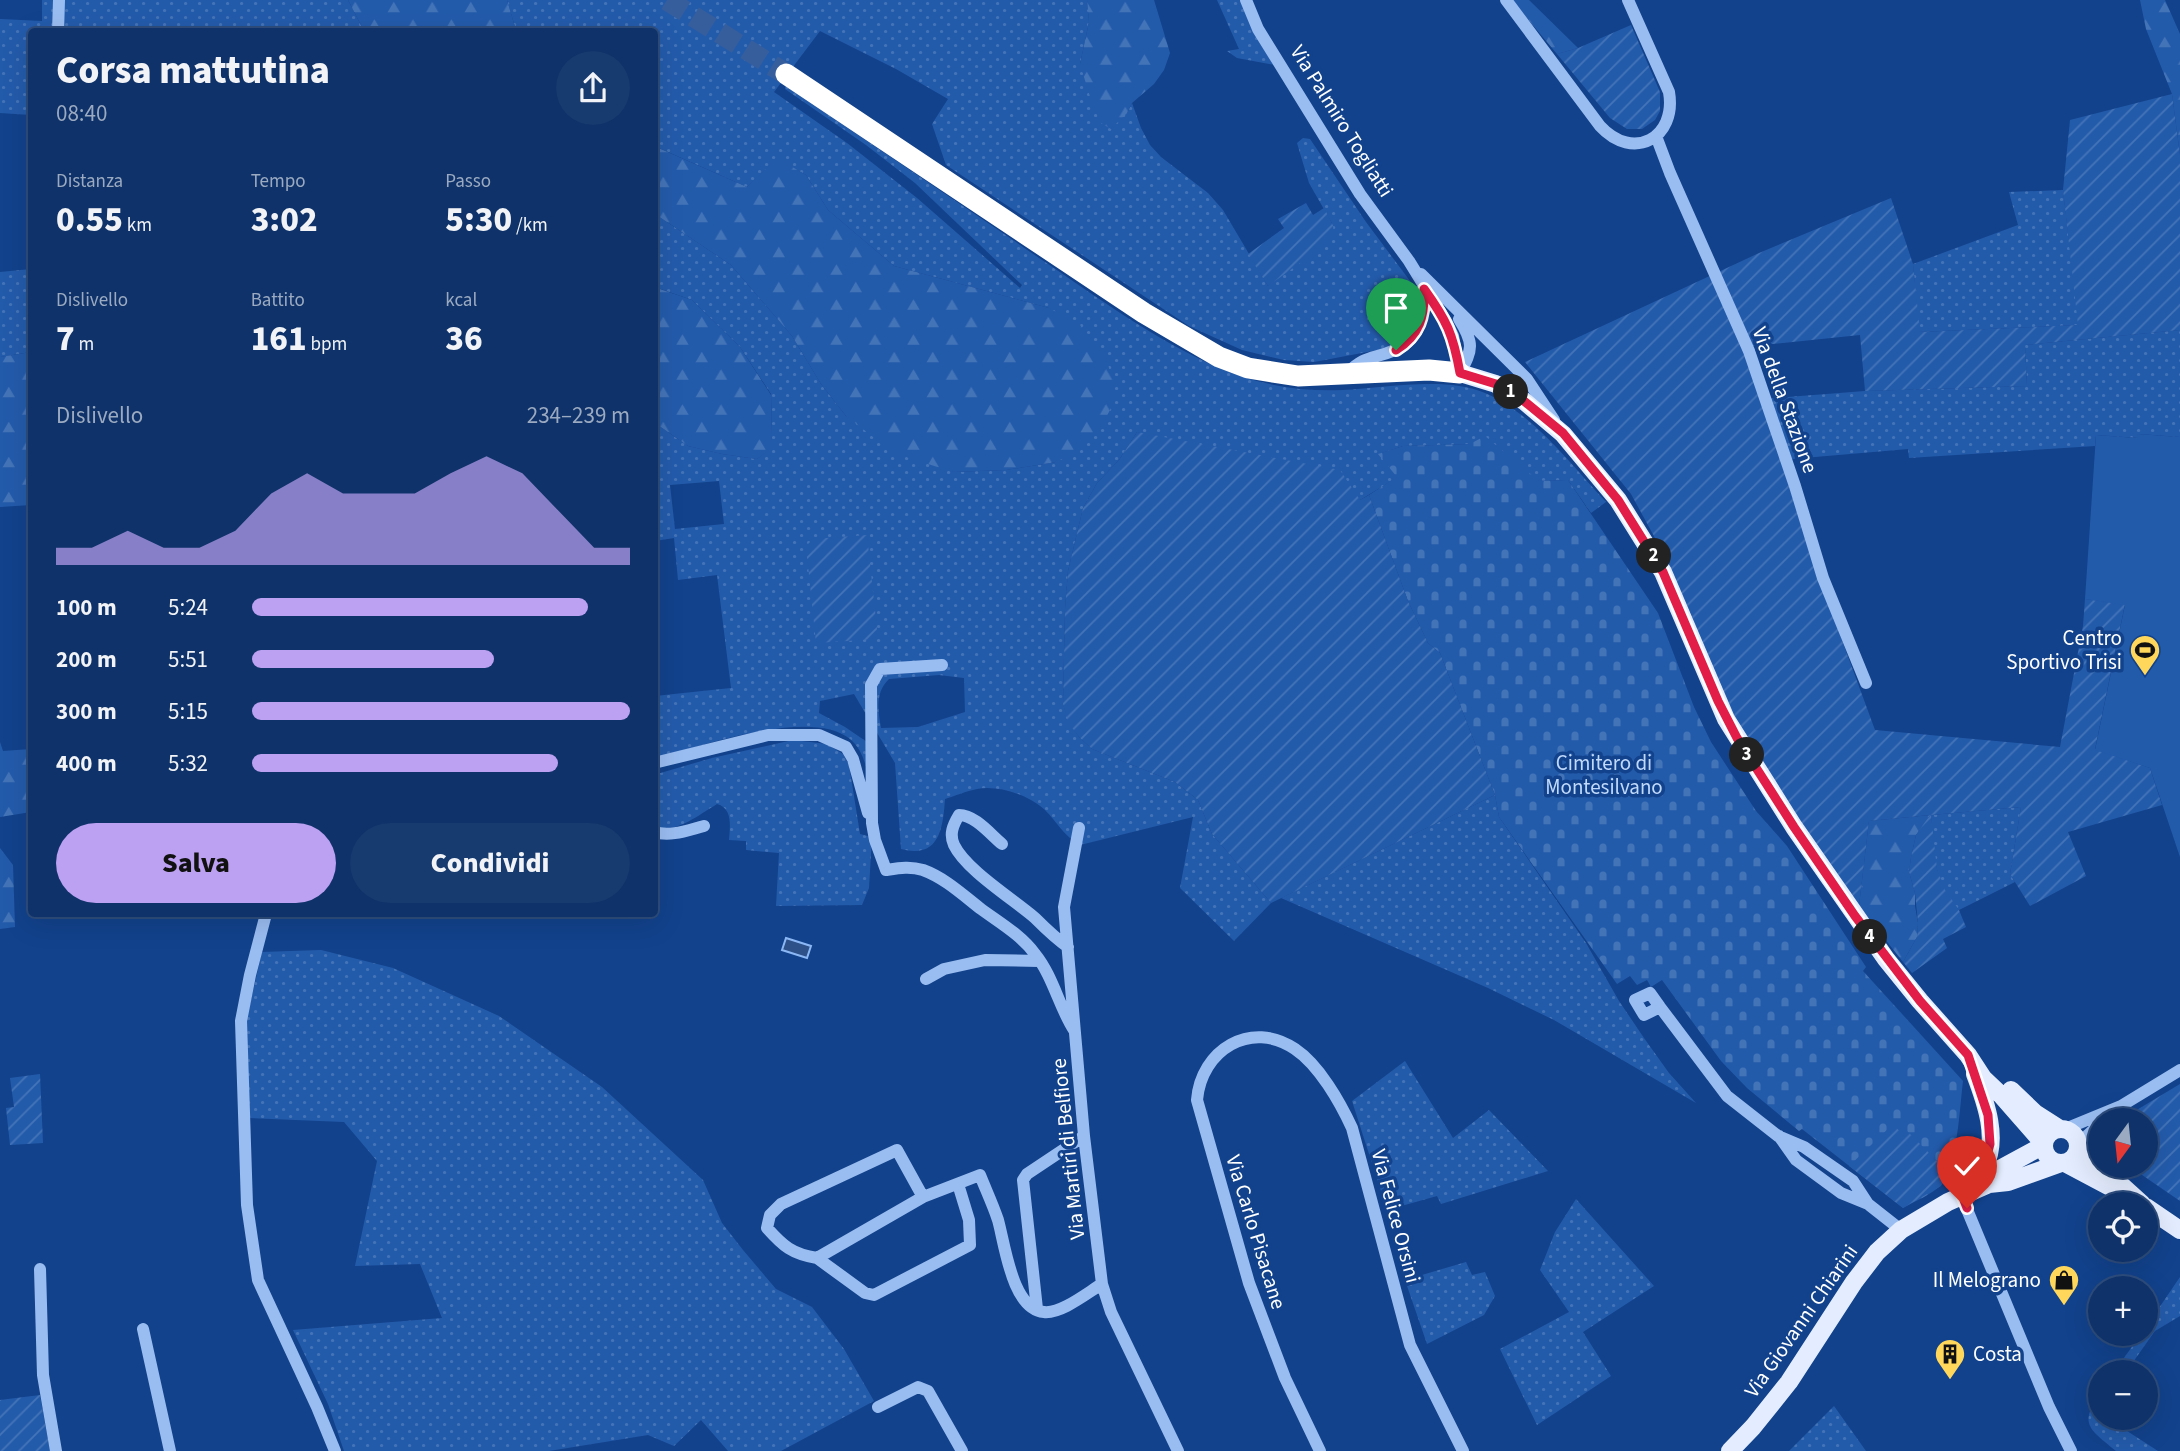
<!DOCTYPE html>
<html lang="it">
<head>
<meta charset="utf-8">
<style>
	:root { --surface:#0e3269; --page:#173a6f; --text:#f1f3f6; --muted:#9baac0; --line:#2e4d7d; --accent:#bca0f2 }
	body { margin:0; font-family:"Source Sans 3",sans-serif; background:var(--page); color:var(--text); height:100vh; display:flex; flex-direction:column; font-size:26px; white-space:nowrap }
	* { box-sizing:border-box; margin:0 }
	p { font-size:23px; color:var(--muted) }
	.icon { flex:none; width:38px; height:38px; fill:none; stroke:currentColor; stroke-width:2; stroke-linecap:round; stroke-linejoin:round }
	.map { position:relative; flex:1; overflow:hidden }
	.sheet { position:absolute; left:28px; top:28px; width:630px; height:889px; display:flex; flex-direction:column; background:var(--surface); border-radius:7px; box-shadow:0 7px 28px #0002,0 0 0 2px var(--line) }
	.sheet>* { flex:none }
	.needle { width:46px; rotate:195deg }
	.tools { position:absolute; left:2088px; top:1108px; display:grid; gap:14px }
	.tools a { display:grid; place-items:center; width:70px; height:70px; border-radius:50%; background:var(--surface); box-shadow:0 7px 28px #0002,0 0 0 2px var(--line); font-size:35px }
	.pin { position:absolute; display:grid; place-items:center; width:60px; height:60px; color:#fff; margin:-72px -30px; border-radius:50% 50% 50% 0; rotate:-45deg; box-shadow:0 0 7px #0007 }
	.pin .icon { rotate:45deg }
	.km { position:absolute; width:35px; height:35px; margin:-18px; border-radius:50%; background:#222; color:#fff; font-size:19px; line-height:35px; text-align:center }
	.round { display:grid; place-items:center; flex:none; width:74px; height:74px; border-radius:37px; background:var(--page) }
	.headline { display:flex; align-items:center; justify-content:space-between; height:119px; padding:0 28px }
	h1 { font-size:38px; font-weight:800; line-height:52px }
	.stats { display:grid; grid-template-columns:repeat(3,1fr); gap:10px; height:119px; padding:7px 28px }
	.stats div { display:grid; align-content:center }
	.stats b { font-size:35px; font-weight:800 }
	.stats small { font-size:19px; font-weight:400 }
	.stats p { font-size:19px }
	.chart { height:196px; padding:14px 28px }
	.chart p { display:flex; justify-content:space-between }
	.chart svg { width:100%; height:126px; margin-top:7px; fill:var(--accent); opacity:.7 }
	.action { display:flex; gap:14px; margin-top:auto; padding:14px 28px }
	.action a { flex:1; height:80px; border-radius:42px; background:var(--accent); color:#111; font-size:28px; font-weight:800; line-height:80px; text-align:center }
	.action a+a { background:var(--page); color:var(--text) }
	ul { padding:0 28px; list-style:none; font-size:23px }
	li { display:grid; grid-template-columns:112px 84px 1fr; align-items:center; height:52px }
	li i { height:18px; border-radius:9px; background:var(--accent) }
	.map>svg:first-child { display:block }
</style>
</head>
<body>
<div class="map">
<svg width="2180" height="1451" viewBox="0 0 2180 1451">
	<defs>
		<pattern id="grass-dots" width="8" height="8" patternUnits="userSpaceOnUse" patternTransform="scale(1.75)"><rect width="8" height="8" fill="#235bab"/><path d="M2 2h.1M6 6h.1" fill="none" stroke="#4474b8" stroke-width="1.8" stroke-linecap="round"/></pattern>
		<pattern id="forest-firs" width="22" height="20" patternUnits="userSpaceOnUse" patternTransform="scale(1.75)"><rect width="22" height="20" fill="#235bab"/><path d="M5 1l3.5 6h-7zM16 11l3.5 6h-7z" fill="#4474b8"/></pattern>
		<pattern id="cemetery-stones" width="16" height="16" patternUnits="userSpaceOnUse" patternTransform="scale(1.75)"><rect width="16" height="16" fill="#235bab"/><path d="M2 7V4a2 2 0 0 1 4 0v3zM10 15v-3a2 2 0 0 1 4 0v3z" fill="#4474b8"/></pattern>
		<pattern id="garden-furrows" width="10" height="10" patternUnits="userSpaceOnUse" patternTransform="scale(1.75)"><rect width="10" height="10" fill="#235bab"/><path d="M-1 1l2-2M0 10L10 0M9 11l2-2" fill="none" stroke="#4474b8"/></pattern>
	</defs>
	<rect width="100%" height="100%" fill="#12428c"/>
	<path fill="url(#grass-dots)" fill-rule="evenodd" d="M42 0H348L364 31 32 32 31 115 0 113V19L42 21Z
		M507 0H1087L1089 22 1080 64 1127 113 1132 103 1141 128 1150 145 1161 157 1208 193 1223 210 1268 286 1333 225 1309 183 1297 143 1303 138 1310 139 1366 222 1416 289 1421 303 1417 320 1401 342 1383 349 1314 362 1284 360 1242 350 1189 326 946 165 932 124 948 99 896 69 820 31 774 92 847 143 917 198 1020 288 1022 285 915 183 866 145 785 89V86C870 143 955 200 1039 258 1097 297 1155 340 1219 368 1259 385 1301 392 1343 390 1386 388 1446 376 1485 393 1534 414 1570 464 1606 502L1591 513 1568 480 1539 481 1470 444 1403 446 1379 454 1398 477 1360 500 1137 432 1119 460 1097 483 1083 508 1068 571 1065 609 1063 704 1069 722 1079 737 1092 749 1175 782 1198 800 1212 834 1271 903 1234 941 1180 888 1193 817 1080 845C1064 836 1057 822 1045 810 1029 795 999 785 977 789 966 791 955 796 945 799 943 829 939 859 901 849L895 763 854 694 820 701 819 713 845 727 867 742 869 777C865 763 862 749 850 739 812 707 699 746 655 759V696L731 688 717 575 678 580 674 538 655 541V423L688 446 722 454 757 459 770 449 772 435 771 394 740 347 692 300 655 287V214L731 265 792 336 821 384 846 416 953 472 1006 470 1056 462 1049 308 894 266 828 210 806 175 777 159 747 187 659 148 655 146 654 32 520 31 515 27ZM719 481 724 524 675 529 670 485ZM939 675 964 678 965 712 918 727 881 728C878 711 875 692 889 679Z
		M1217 0H1243L1275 65 1237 58 1227 51 1239 49Z
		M2063 190 2079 325 1919 332 1913 264 2018 225 2009 192Z
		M31 269V352L0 357V272Z
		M2180 330V437L2139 434 2138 438 2096 435 2095 446 1909 458 1908 449 1780 460 1760 399 1865 391 2027 386 2025 345Z
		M793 740 827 744 843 754 849 765 860 834 872 837 869 888 862 905 776 906 779 853 746 850V841L729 840C730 827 733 808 717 804 700 814 673 836 655 826V776L657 774 712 758Z
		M1495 795 1499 817 1586 943 1619 1001 1644 1038 1669 1073 1696 1103 1554 1020 1488 988 1281 898Z
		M2021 807 2010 874 2015 882 1959 910C1934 888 1933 846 1931 815Z
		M321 950 393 968 499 1016 602 1087 703 1180 722 1223 743 1250 776 1289 812 1307 844 1349 874 1401 781 1451H728L701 1420 674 1446 648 1435 549 1451H344L328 1404 293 1330 442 1318 420 1264 355 1266 377 1161 344 1122 249 1118 246 1022 262 952Z
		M1405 1061 1453 1138 1489 1110 1548 1171 1441 1204 1437 1196 1387 1210 1352 1101Z
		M1576 1199 1654 1286 1583 1332 1611 1376 1537 1425 1500 1349 1569 1312 1540 1270 1555 1232Z
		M1466 1262 1472 1275 1485 1272 1495 1296 1484 1315 1427 1344 1405 1280Z
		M2180 1277V1316L2155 1331 2126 1372H2114L2141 1334H2146V1327Z
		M2100 1393V1418H2107L2158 1451H2116C2090 1429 2078 1425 2100 1393Z
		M1834 1406 1866 1451H1789Z"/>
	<path fill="url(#forest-firs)" d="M348 0H507L515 27 520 31H364Z
		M1087 0H1154L1170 53 1164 70 1154 84 1132 103 1127 113 1111 129 1101 123 1092 103 1080 64 1089 22Z
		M1512 0H1529L1578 48 1557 54Z
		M2140 0H2165L2180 34V155L2172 94 2146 29Z
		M654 146 747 187 777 158 806 175 828 210 894 266 1049 308 1080 325 1104 353 1114 383 1111 408 1100 429 1078 451 1056 462 1006 470 953 472 894 453 846 416 821 384 792 336 731 265 655 214Z
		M654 287 692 300 740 347 771 395 772 435 771 449 757 459 722 454 688 446 655 423Z
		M31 352V505L0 507V357Z
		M0 742 3 751 31 749V812L0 817Z
		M1931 815 1916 835 1911 857 1909 872 1915 893V906L1918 923 1917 937 1903 962 1859 906 1869 821Z
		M0 848 13 865 15 927 0 929Z"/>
	<path fill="url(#cemetery-stones)" d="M1485 436 1539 481 1568 480 1658 613 1694 707 1711 742 1756 811 1787 846 1866 967 1863 971 1963 1081C1960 1104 1957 1170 1941 1185 1931 1195 1915 1201 1903 1208L1802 1129 1799 1131 1747 1088 1721 1061 1662 980 1651 987 1647 980 1637 985 1630 976 1617 984 1499 817 1495 795 1440 653 1428 643 1408 601 1369 495 1397 477 1378 454 1403 446 1470 444Z"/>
	<path fill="url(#garden-furrows)" d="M1631 25 1660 92V111L1655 120 1642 129H1627L1610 118 1557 54 1578 48Z
		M2172 94 2180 155V330L2025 345 2027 386 1865 391 1860 335 1744 347 1818 575 1875 730 2060 747 2083 626 2085 599 2125 604 2095 749 2150 768 2162 805 2068 832 2086 876 2030 906 2010 874 2021 807 1931 815 1937 869 1945 890 1959 910 1966 927 1943 939 1947 948 1912 973 1903 962 1917 937 1918 923 1915 893 1909 872 1911 857 1916 835 1930 815 1869 821 1859 906 1813 844 1731 716 1691 614 1661 549 1631 494 1525 362 1759 253 1891 198 1913 264 1920 332 2078 325 2063 190 2070 120Z
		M1306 203 1313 215 1324 208 1333 225 1334 239 1268 286 1248 254 1284 228 1278 219Z
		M1137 432 1340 470 1360 500 1369 495 1408 601 1428 643 1440 653 1495 795 1271 903 1212 834 1198 800 1175 782 1092 749 1079 737 1068 722 1063 704 1065 609 1068 571 1083 508 1097 483 1119 460Z
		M867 535 878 639 816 643 806 546 813 539Z
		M40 1074 43 1143 10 1145 6 1108 14 1107 10 1078Z
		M2180 1084V1201L2129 1166H2146V1120H2120Z
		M1893 1124 1901 1133 1905 1129 1948 1172 1941 1186 1903 1208 1849 1166Z
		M40 1395 50 1451H0V1400Z"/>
	<path fill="#235bab" d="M2138 434 2180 437V857L2150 768 2095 750 2125 605 2085 599 2096 435 2137 438Z"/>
	<path fill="#2d5188" stroke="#8bb7f5" stroke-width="2" d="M786 938 811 946 807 958 782 950Z"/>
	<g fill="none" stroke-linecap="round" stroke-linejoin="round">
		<path stroke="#365e9d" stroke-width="21" stroke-dasharray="21 10" stroke-linecap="butt" d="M667 0 786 74"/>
		<path stroke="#9abdf1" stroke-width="12" d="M1246 0 1258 29 1360 194 1409 261 1447 323 1453 336 1460 373
			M1506 0 1600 126C1633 162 1677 138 1669 92L1628 0
			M58 32 59 0
			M1656 136 1670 173 1749 351 1795 486 1823 578 1866 683
			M1421 274 1527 379 1554 420
			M1459 319C1474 343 1473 349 1460 373
			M1346 374C1367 354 1372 360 1395 350 1420 340 1425 313 1425 289
			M942 665 880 669 871 685 872 823 875 840 886 870C899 868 910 866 923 870 945 878 963 895 981 909 1000 923 1021 935 1035 954 1053 976 1059 1007 1074 1030
			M654 763 768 735H819L846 747 853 759 868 813
			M1079 828 1064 907 1084 1136 1102 1284 1111 1312 1178 1451
			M654 832C671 837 688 830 704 826
			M1002 844C990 834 975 815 959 815 953 825 949 834 954 845 966 870 1013 899 1035 918 1046 929 1055 938 1068 947
			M266 914 250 975 241 1021 247 1205 258 1280 317 1407 335 1451
			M926 979 944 969 985 960 1039 961
			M1660 1007 1644 1015 1635 1000 1650 993 1660 1007 1727 1096 1778 1136 1804 1147 1853 1181 1868 1204
			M2065 1129 2121 1106 2180 1070
			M1779 1136 1796 1160 1841 1193 1868 1204 1901 1230
			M2078 1144 2100 1124
			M1961 1195 2049 1407 2071 1451
			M923 1197 897 1150 781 1204 770 1215 767 1228C783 1246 792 1254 817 1258L923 1197 980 1175C986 1190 993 1205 998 1220 1005 1245 1012 1309 1044 1312 1061 1314 1087 1293 1102 1284
			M817 1258 865 1293 874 1295 970 1245 969 1220 958 1184
			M40 1269 43 1375 56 1451
			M1037 1309 1023 1180 1027 1174 1084 1136
			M143 1329 170 1451
			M878 1407 918 1387 928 1391 962 1451
			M1320 1451 1285 1378 1249 1283 1197 1100C1201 1050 1251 1019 1295 1049 1319 1065 1340 1102 1352 1128L1410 1345 1463 1451"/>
		<path stroke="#e4edff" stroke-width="18" d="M1460 373 1496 384 1524 401 1563 434 1618 500 1663 572 1726 719 1794 827 1886 959 1920 1001 1968 1055 1983 1078 2002 1096 2044 1144
			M2011 1090 2035 1113 2060 1129
			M2044 1146a17 17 0 1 1 34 0a17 17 0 1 1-34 0Z
			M2078 1146 2142 1204
			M2065 1163 2114 1189
			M1989 1184 2000 1169 2044 1145
			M1968 1193C1973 1184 1979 1177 1984 1168 1999 1139 1986 1103 1975 1074
			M2146 1207 2180 1230
			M1730 1451 1753 1427 1789 1382 1854 1282 1877 1252 1901 1230 1948 1202 1989 1184 2008 1182 2061 1163"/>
		<path stroke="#fff" stroke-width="21" d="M786 74 1144 313 1219 357 1248 368 1298 376 1429 370 1460 373"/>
	</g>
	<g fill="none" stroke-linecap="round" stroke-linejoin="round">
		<g stroke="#fff" stroke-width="14">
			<path id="route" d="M1396 350C1420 335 1425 316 1424 289 1447 321 1453 334 1460 373L1496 384 1524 401 1563 433 1618 500 1663 572 1718 701 1737 738 1794 827 1855 916 1920 1001 1968 1055 1988 1115 1990 1144 1983 1169 1968 1193 1962 1195 1967 1208"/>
		</g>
		<use href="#route" stroke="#e11d48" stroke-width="9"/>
	</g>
	<defs>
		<g id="stadium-pin" transform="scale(1.575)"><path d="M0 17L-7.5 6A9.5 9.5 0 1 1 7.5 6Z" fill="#ffd75a" stroke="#12428c"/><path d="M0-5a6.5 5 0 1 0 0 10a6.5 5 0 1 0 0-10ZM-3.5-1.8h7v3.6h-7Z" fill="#111"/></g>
		<g id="shop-pin" transform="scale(1.575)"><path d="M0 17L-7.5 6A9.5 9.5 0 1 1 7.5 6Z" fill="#ffd75a" stroke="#12428c"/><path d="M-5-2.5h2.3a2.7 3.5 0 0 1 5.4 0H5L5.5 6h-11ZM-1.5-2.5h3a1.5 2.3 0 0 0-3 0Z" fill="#111"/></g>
		<g id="building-pin" transform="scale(1.575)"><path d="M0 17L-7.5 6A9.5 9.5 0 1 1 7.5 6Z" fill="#ffd75a" stroke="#12428c"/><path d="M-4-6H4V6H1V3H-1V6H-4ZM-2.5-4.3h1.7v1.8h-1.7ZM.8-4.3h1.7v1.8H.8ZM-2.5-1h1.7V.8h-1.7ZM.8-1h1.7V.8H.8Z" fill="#111"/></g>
	</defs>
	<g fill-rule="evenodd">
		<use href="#stadium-pin" x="2145" y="650"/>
		<use href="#shop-pin" x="2064" y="1280"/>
		<use href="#building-pin" x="1950" y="1354"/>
	</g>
	<g text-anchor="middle" stroke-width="7" stroke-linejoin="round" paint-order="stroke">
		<g font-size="21" fill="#fff" stroke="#12428c">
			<text transform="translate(1342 121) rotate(58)" y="7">Via Palmiro Togliatti</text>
			<text transform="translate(1785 400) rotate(70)" y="7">Via della Stazione</text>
			<text transform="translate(1068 1149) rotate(-96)" y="7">Via Martiri di Belfiore</text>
			<text transform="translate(1396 1216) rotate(75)" y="7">Via Felice Orsini</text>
			<text transform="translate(1256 1232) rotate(73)" y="7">Via Carlo Pisacane</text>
			<text transform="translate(1801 1321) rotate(-55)" y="7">Via Giovanni Chiarini</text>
		</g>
		<g font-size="21" fill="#fff" stroke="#12428c" text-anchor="end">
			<text x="2122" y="645">Centro<tspan x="2122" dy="24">Sportivo Trisi</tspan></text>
			<text x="2041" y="1287">Il Melograno</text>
			<text x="1973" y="1361" text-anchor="start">Costa</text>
		</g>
		<g font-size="21" fill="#c0d9fc" stroke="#12428c">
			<text x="1604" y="770">Cimitero di<tspan x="1604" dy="24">Montesilvano</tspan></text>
		</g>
	</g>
</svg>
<div class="tools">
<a><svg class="needle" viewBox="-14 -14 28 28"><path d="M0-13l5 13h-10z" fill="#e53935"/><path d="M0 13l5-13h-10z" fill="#9baac0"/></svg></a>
<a><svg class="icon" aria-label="locate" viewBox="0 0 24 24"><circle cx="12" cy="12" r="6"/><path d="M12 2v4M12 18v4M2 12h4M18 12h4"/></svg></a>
<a>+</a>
<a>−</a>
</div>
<div class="pin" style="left:1396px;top:350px;background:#1e9e55"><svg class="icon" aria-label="arrive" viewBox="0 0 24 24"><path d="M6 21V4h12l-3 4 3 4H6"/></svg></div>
<div class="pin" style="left:1967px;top:1208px;background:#d93025"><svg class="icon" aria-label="check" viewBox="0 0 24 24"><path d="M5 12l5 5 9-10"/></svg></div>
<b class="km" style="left:1511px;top:392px">1</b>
<b class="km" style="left:1654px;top:556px">2</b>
<b class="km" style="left:1747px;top:755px">3</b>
<b class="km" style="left:1870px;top:937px">4</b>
<section class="sheet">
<div class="headline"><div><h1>Corsa mattutina</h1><p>08:40</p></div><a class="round"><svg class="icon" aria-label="share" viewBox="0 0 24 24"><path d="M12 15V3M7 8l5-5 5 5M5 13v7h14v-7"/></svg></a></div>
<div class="stats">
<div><p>Distanza</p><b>0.55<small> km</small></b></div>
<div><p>Tempo</p><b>3:02</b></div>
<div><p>Passo</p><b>5:30<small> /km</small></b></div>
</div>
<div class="stats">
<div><p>Dislivello</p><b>7<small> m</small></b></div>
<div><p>Battito</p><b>161<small> bpm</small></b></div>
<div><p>kcal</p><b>36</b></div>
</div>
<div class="chart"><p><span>Dislivello</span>234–239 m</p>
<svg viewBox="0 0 160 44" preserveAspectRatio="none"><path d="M0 44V38L10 38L20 32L30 38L40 38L50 32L60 19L70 12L80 19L90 19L100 19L110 12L120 6L130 12L140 25L150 38L160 38V44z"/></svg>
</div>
<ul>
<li><b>100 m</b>5:24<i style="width:89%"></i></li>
<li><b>200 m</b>5:51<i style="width:64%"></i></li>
<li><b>300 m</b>5:15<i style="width:100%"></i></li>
<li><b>400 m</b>5:32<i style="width:81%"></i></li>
</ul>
<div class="action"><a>Salva</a><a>Condividi</a></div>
</section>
</div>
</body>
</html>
